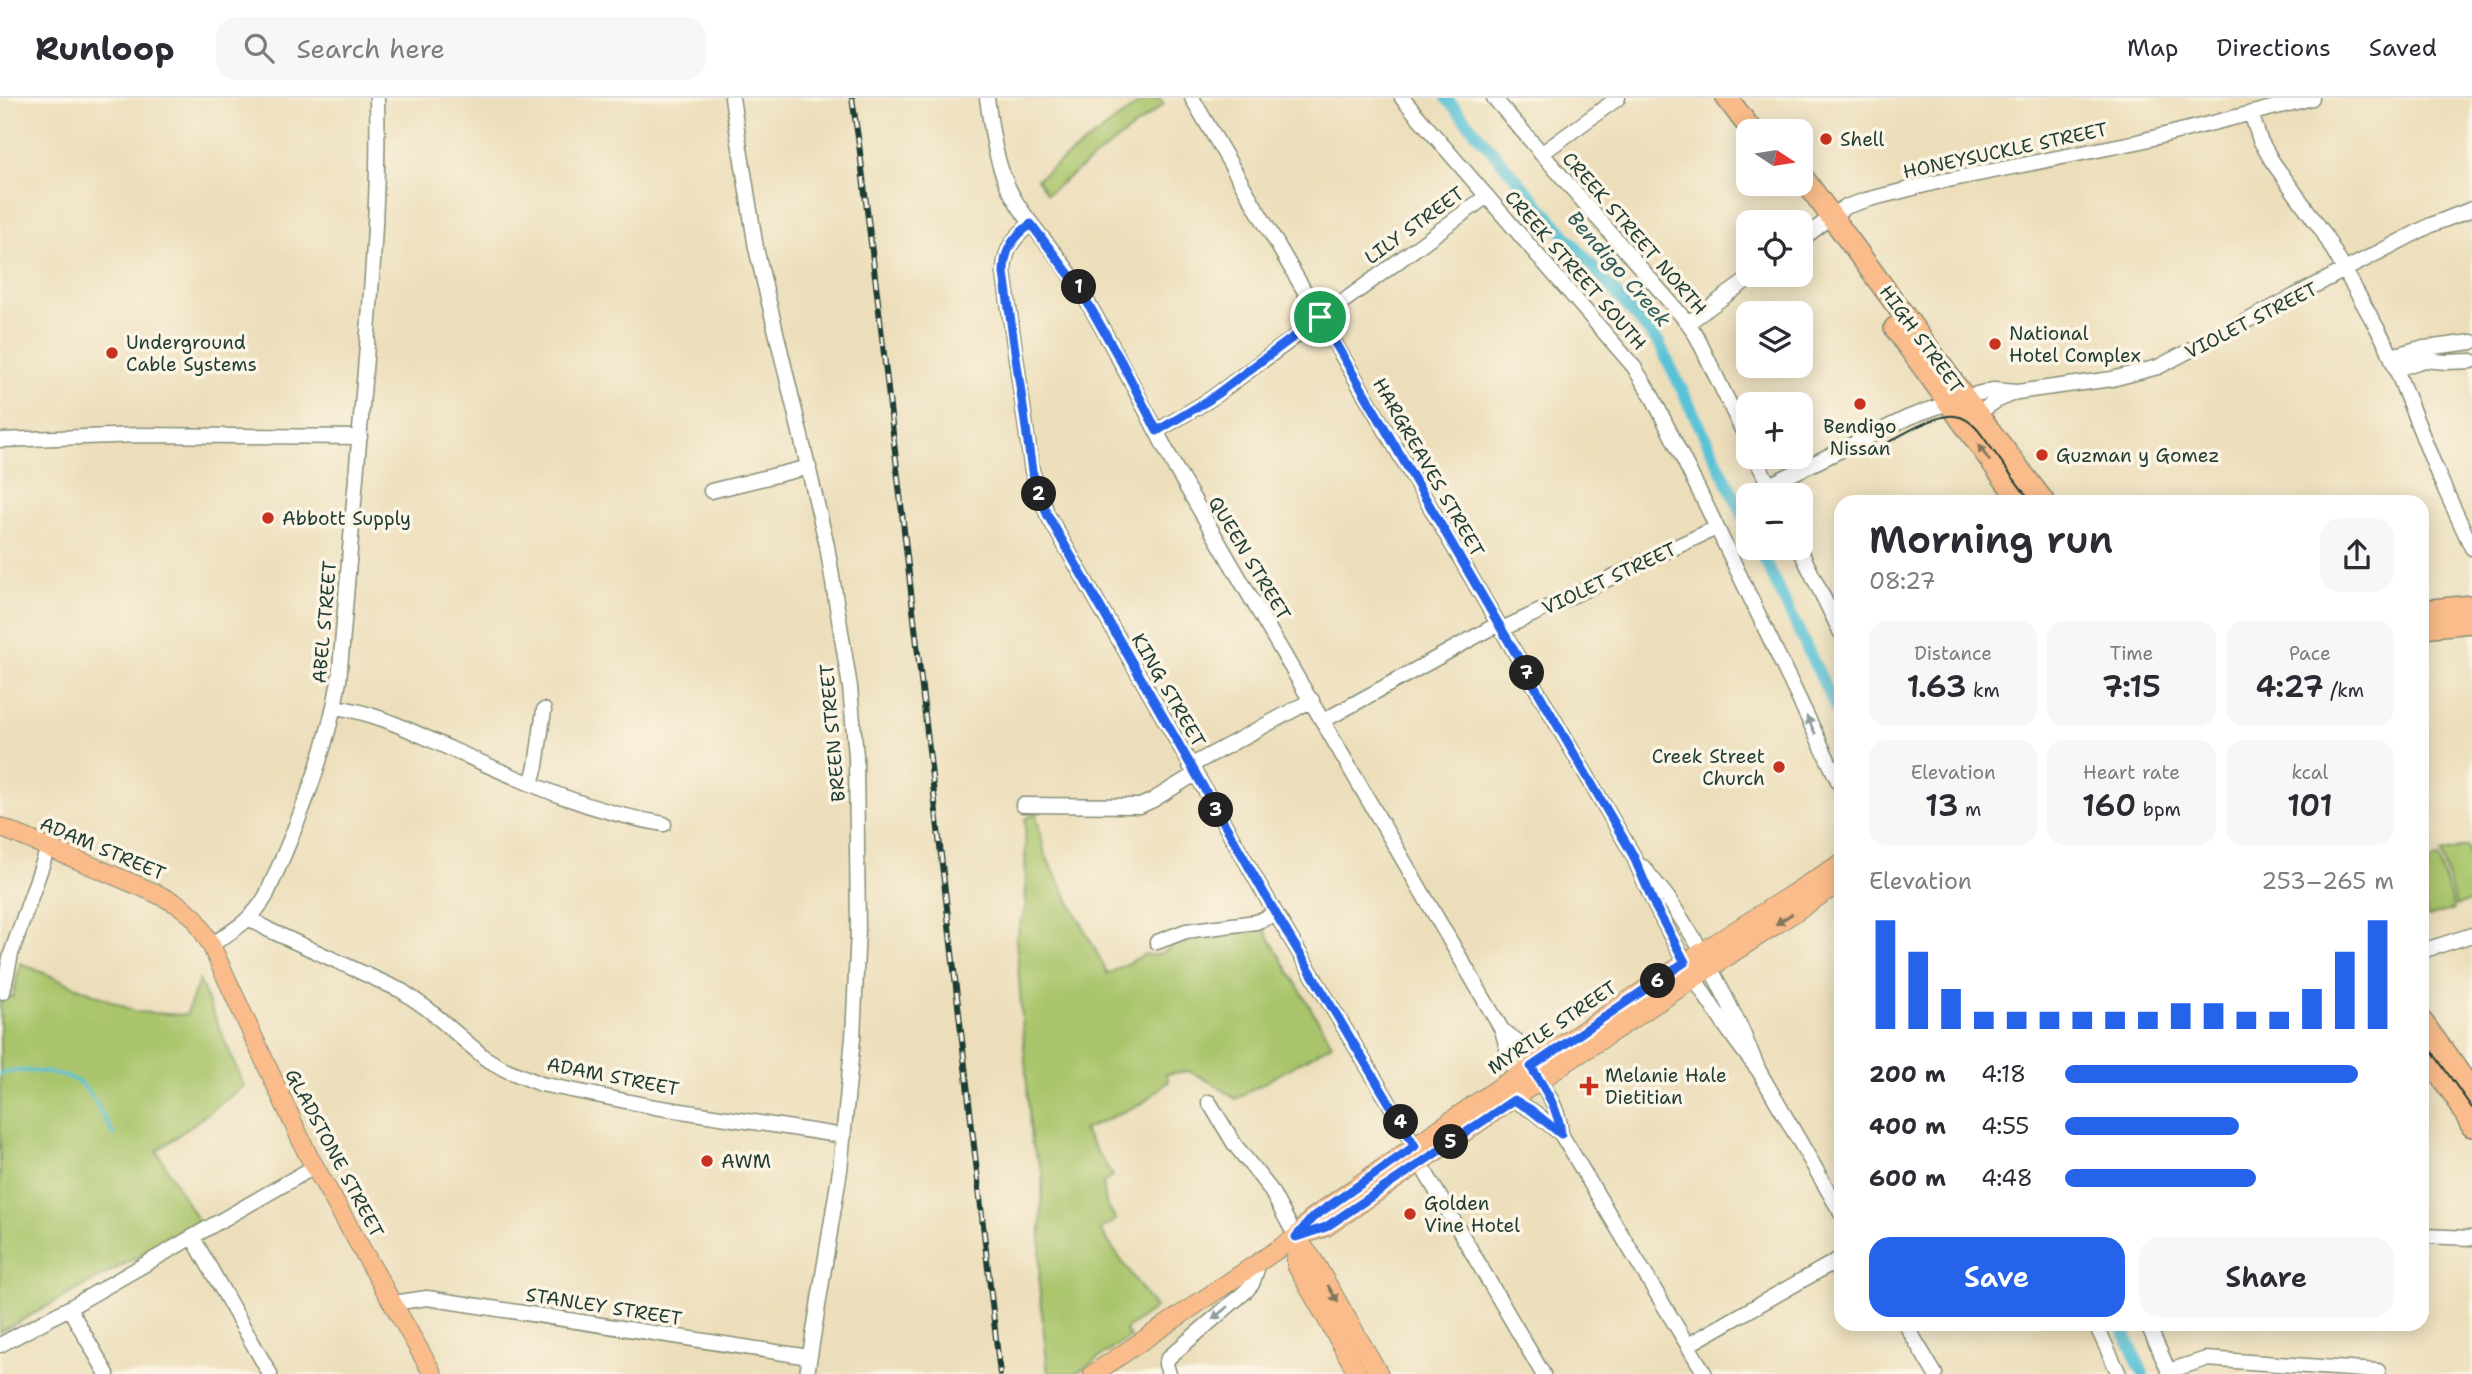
<!DOCTYPE html>
<html lang="en">
<head>
<meta charset="utf-8">
<style>
	:root { --surface:#fff; --page:#f7f7f7; --text:#2b2b33; --muted:#7c7c81; --line:#e1e1e2; --accent:#2563eb }
	body { margin:0; font-family:"Shantell Sans",sans-serif; background:var(--page); color:var(--text); height:100vh; display:flex; flex-direction:column; font-size:26px; white-space:nowrap }
	* { box-sizing:border-box; margin:0 }
	p { font-size:23px; color:var(--muted) }
	.icon { flex:none; width:38px; height:38px; fill:none; stroke:currentColor; stroke-width:2; stroke-linecap:round; stroke-linejoin:round }
	.map { position:relative; flex:1; overflow:hidden }
	.panel { position:absolute; left:1834px; top:397px; width:595px; height:836px; display:flex; flex-direction:column; background:var(--surface); border-radius:21px; box-shadow:0 4px 18px #0003 }
	.panel>* { flex:none }
	.needle { width:46px; rotate:102deg }
	.controls { position:absolute; left:1736px; top:21px; display:grid; gap:14px }
	.controls a { display:grid; place-items:center; width:77px; height:77px; border-radius:14px; background:var(--surface); box-shadow:0 4px 18px #0003; font-size:35px }
	.pin { position:absolute; display:grid; place-items:center; width:60px; height:60px; color:#fff; margin:-30px; border:4px solid #fff; border-radius:50%; box-shadow:0 2px 7px #0007 }
	.km { position:absolute; width:35px; height:35px; margin:-18px; border-radius:50%; background:#222; color:#fff; font-size:19px; line-height:35px; text-align:center }
	.round { display:grid; place-items:center; flex:none; width:74px; height:74px; border-radius:21px; background:var(--page) }
	.headline { display:flex; align-items:center; justify-content:space-between; height:119px; padding:0 35px }
	h1 { font-size:38px; font-weight:600; line-height:52px }
	.metrics { display:grid; grid-template-columns:repeat(3,1fr); gap:10px; height:119px; padding:7px 35px }
	.metrics div { display:grid; align-content:center; border-radius:18px; background:var(--page); text-align:center }
	.metrics b { font-size:30px; font-weight:600 }
	.metrics small { font-size:19px; font-weight:400 }
	.metrics p { font-size:19px }
	.chart { height:196px; padding:14px 35px }
	.chart p { display:flex; justify-content:space-between }
	.chart svg { width:100%; height:126px; margin-top:7px; stroke:var(--accent); stroke-width:6 }
	.action { display:flex; gap:14px; margin-top:auto; padding:14px 35px }
	.action a { flex:1; height:80px; border-radius:21px; background:var(--accent); color:#fff; font-size:28px; font-weight:600; line-height:80px; text-align:center }
	.action a+a { background:var(--page); color:var(--text) }
	ul { padding:0 35px; list-style:none; font-size:23px }
	li { display:grid; grid-template-columns:112px 84px 1fr; align-items:center; height:52px }
	li i { height:18px; border-radius:9px; background:var(--accent) }
	header { display:flex; align-items:center; gap:42px; box-sizing:border-box; height:98px; padding:0 35px; background:var(--surface); border-bottom:2px solid var(--line) }
	header strong { font-size:33px }
	nav { display:flex; gap:38px; margin-inline-start:auto; font-size:24px }
	.search { width:490px; height:63px; background:var(--page); display:flex; align-items:center; gap:18px; box-sizing:border-box; padding:0 24px; border-radius:21px; color:var(--muted); font-size:26px }
	.map>svg:first-child { display:block }
</style>
</head>
<body>
<header>
<strong>Runloop</strong>
<div class="search"><svg class="icon" aria-label="search" viewBox="0 0 24 24"><circle cx="10" cy="10" r="6"/><path d="M15 15l6 6"/></svg>Search here</div>
<nav><a>Map</a><a>Directions</a><a>Saved</a></nav>
</header>
<div class="map">
<svg width="2472" height="1276" viewBox="0 0 2472 1276">
	<rect width="100%" height="100%" fill="#fcf5e5"/>
	<filter id="ink" filterUnits="userSpaceOnUse"><feTurbulence type="fractalNoise" baseFrequency=".0143" numOctaves="2"/><feDisplacementMap in="SourceGraphic" scale="14" xChannelSelector="R" yChannelSelector="G"/><feConvolveMatrix kernelMatrix="1 2 1 2 8 2 1 2 1" color-interpolation-filters="sRGB"/></filter>
	<filter id="wash" filterUnits="userSpaceOnUse"><feTurbulence type="fractalNoise" baseFrequency=".00686" numOctaves="4" result="noise"/><feDisplacementMap in="SourceGraphic" scale="28" xChannelSelector="R" yChannelSelector="G"/><feGaussianBlur stdDeviation="1.57" result="paint"/><feColorMatrix in="noise" values="0 0 0 0 0 0 0 0 0 0 0 0 0 0 0 0 0 1.4 0 .05"/><feComposite in="paint" operator="in"/></filter>
	<g filter="url(#wash)">
		<rect width="100%" height="100%" fill="#ecdeba"/>
		<path fill="#a9c46a" stroke="#64804f" stroke-width="2" d="M1146 0H1160L1164 6 1047 96 1037 81Z
			M1036 715 1045 757 1108 876 1145 856C1163 862 1172 844 1188 840L1264 831 1332 946 1236 1001 1211 984 1188 973 1166 976 1169 983 1143 1005 1083 1032 1113 1078 1103 1085 1106 1106 1116 1122 1100 1132 1155 1210 1125 1232 1130 1239 1075 1276H1048L1039 1187 1043 1075 1031 1043 1016 840 1026 807 1025 721Z
			M2467 748 2472 766V803L2456 808 2441 755Z
			M2438 760 2454 811 2428 819 2422 799V765Z
			M20 865 137 914 186 917 199 882 244 988 157 1053 199 1125 0 1234V897L13 899Z"/>
		<g fill="none" stroke-linecap="round" stroke-linejoin="round">
			<path stroke="#59c2d6" stroke-width="3.5" d="M0 976C18 969 66 974 81 986 95 998 105 1022 114 1038"/>
			<path stroke="#59c2d6" stroke-width="12" d="M1446 0 1659 245 1748 427
				M1759 450 1841 621
				M2121 1227 2143 1276"/>
		</g>
	</g>
	<g filter="url(#ink)">
		<g fill="none" stroke-linecap="round" stroke-linejoin="round">
			<g stroke="#868e77" stroke-width="17">
				<path id="minor" d="M732 0 756 150 827 448 850 589 856 658 858 831 853 940 840 1072 807 1276
					M987 0C992 35 996 71 1015 102 1033 133 1060 157 1078 188 1114 247 1144 310 1176 371L1502 932 1511 964 1522 984
					M1192 0 1633 757C1665 835 1707 908 1759 973
					M1402 0 1634 269 1653 300 1706 407 1841 689
					M1494 0 1688 225 1697 239 1748 344
					M2251 15 2260 42 2272 63 2323 134 2386 246 2437 374 2472 450
					M1541 56 1618 0
					M1831 118 1845 109 1866 102 1933 85 2137 44 2312 0
					M1031 126C1013 139 1004 153 1004 175L1032 373 1047 416 1276 816 1415 1048
					M1801 142 1822 126
					M1688 225 1754 177
					M2391 258 2417 251 2472 244
					M2397 271 2424 262 2446 264 2472 263
					M1964 299 1993 292 2017 294 2112 281 2158 269 2431 127 2472 111
					M1977 316 1996 303 2016 294
					M1157 333 1209 302 1487 98
					M0 342 140 337 360 339
					M1755 359 1774 397
					M1769 387 1909 319 1948 305
					M711 393 809 369
					M1799 450 1841 535
					M1502 531 1716 430
					M334 609C376 614 413 634 451 651 523 683 585 713 664 726
					M1323 623 1498 526
					M1190 668 1312 602
					M531 686 536 668 544 612
					M1023 707 1140 708 1153 702 1195 676
					M1643 769 1668 800 1702 853 1740 928 1759 973 1841 1115
					M249 820 269 832 402 893 429 912 485 960 504 971 541 986 655 1009 844 1038
					M1157 844 1186 833 1256 824 1276 816
					M211 847C233 833 253 821 266 798 297 728 326 658 339 583 348 475 358 367 366 260 373 173 379 87 377 0
					M2422 853 2472 837
					M3 894 11 856 48 750
					M1502 932 1528 951 1547 958
					M1534 974C1547 992 1560 1014 1561 1036
					M1514 1002 1534 1014 1561 1036 1705 1276
					M1209 1004 1235 1047 1270 1091 1296 1139
					M1420 1065 1543 1276
					M2422 1138 2472 1140
					M193 1140 270 1276
					M393 1205 427 1200 809 1259
					M69 1210 107 1276
					M1906 1227 1935 1276
					M2096 1227 2119 1276
					M2148 1227 2170 1276
					M0 1247 69 1210 314 1069
					M1688 1247 1841 1160
					M2169 1273 2206 1261 2378 1273
					M1169 1276 1166 1266 1168 1260 1246 1193 1252 1186 1260 1162"/>
			</g>
			<g stroke="#868e77" stroke-width="20">
				<path id="major" d="M0 729 153 794 179 807 195 820 211 847 308 1057 433 1276
					M1299 1138 1326 1129 1570 962 1841 784
					M1296 1139 1314 1163 1379 1276
					M1296 1139V1167L1358 1276
					M1093 1276 1296 1139 1312 1120C1485 997 1661 878 1841 765"/>
			</g>
			<g stroke="#868e77" stroke-width="24">
				<path id="highway" d="M1727 0 1752 33
					M1801 77 1964 299 2044 404
					M1895 230 2021 404
					M2422 513 2472 508
					M2422 529 2472 524
					M2422 924 2472 993
					M2422 951 2458 1002 2472 1028"/>
			</g>
			<use href="#minor" stroke="#fff" stroke-width="14"/>
			<use href="#major" stroke="#f9bc8a" stroke-width="18"/>
			<use href="#highway" stroke="#f9bc8a" stroke-width="21"/>
			<path stroke="#1f3d34" stroke-width="2" d="M1865 359C1883 347 1934 315 1955 318 1965 319 1972 325 1978 332L2031 404
				M2422 939 2472 1010"/>
			<g stroke="#1f3d34" stroke-width="6">
				<path id="rail" d="M852 0 859 46 877 195 1000 1276"/>
			</g>
			<use href="#rail" stroke="#fcf5e5" stroke-width="3.5" stroke-dasharray="10" stroke-linecap="butt"/>
		</g>
		<defs><path id="oneway-solid" d="M-6-.8H1V-3.2L6.5 0L1 3.2V.8H-6Z" transform="scale(1.75)"/></defs>
		<g fill="#81765b">
			<use href="#oneway-solid" transform="translate(1984 355) rotate(-126)"/>
			<use href="#oneway-solid" transform="translate(1784 821) rotate(147)"/>
			<use href="#oneway-solid" transform="translate(1333 1196) rotate(60)"/>
		</g>
		<g fill="#8f9e9a">
			<use href="#oneway-solid" transform="translate(1811 627) rotate(-116)"/>
			<use href="#oneway-solid" transform="translate(1220 1215) rotate(140)"/>
		</g>
	</g>
	<g fill="none" stroke-linecap="round" stroke-linejoin="round" filter="url(#ink)">
		<g stroke="#fff" stroke-width="14">
			<path id="route" d="M1031 126 1078 188 1122 265 1157 333 1209 302 1320 219 1633 757 1655 808 1685 864 1531 969C1544 989 1559 1012 1561 1036L1531 1012 1514 1002 1326 1129 1296 1139 1312 1120 1415 1048 1276 816 1047 416 1032 373 1004 175C1004 152 1013 139 1031 126Z"/>
		</g>
		<use href="#route" stroke="#2563eb" stroke-width="9"/>
	</g>
	<g fill="#c8321e" stroke="#fcf5e5" stroke-width="2.5">
		<circle cx="1826" cy="41" r="7"/>
		<circle cx="1995" cy="246" r="7"/>
		<circle cx="112" cy="255" r="7"/>
		<circle cx="1860" cy="306" r="7"/>
		<circle cx="2042" cy="357" r="7"/>
		<circle cx="268" cy="420" r="7"/>
		<circle cx="1779" cy="669" r="7"/>
		<path d="M1585.5 977.5h7v7h7v7h-7v7h-7v-7h-7v-7h7z"/>
		<circle cx="707" cy="1063" r="7"/>
		<circle cx="1410" cy="1116" r="7"/>
	</g>
	<g text-anchor="middle" stroke-width="7" stroke-linejoin="round" paint-order="stroke">
		<g font-size="19" fill="#1f3d34" stroke="#fcf5e5" text-anchor="start">
			<text x="1840" y="48">Shell</text>
			<text x="2009" y="242">National<tspan x="2009" dy="22">Hotel Complex</tspan></text>
			<text x="126" y="251">Underground<tspan x="126" dy="22">Cable Systems</tspan></text>
			<text x="1860" y="335" text-anchor="middle">Bendigo<tspan x="1860" dy="22">Nissan</tspan></text>
			<text x="2056" y="364">Guzman y Gomez</text>
			<text x="282" y="427">Abbott Supply</text>
			<text x="1765" y="665" text-anchor="end">Creek Street<tspan x="1765" dy="22">Church</tspan></text>
			<text x="1605" y="984">Melanie Hale<tspan x="1605" dy="22">Dietitian</tspan></text>
			<text x="721" y="1070">AWM</text>
			<text x="1424" y="1112">Golden<tspan x="1424" dy="22">Vine Hotel</tspan></text>
		</g>
		<g font-size="19" fill="#1f3d34" stroke="#fcf5e5">
			<text transform="translate(2005 52) rotate(-12)" y="7">HONEYSUCKLE STREET</text>
			<text transform="translate(1414 127) rotate(-36)" y="7">LILY STREET</text>
			<text transform="translate(1635 135) rotate(49)" y="7">CREEK STREET NORTH</text>
			<text transform="translate(1576 172) rotate(49)" y="7">CREEK STREET SOUTH</text>
			<text transform="translate(2251 222) rotate(-27)" y="7">VIOLET STREET</text>
			<text transform="translate(1922 241) rotate(54)" y="7">HIGH STREET</text>
			<text transform="translate(1429 369) rotate(60)" y="7">HARGREAVES STREET</text>
			<text transform="translate(1250 460) rotate(59)" y="7">QUEEN STREET</text>
			<text transform="translate(1609 480) rotate(-25)" y="7">VIOLET STREET</text>
			<text transform="translate(324 524) rotate(-85)" y="7">ABEL STREET</text>
			<text transform="translate(1169 592) rotate(60)" y="7">KING STREET</text>
			<text transform="translate(832 635) rotate(-95)" y="7">BREEN STREET</text>
			<text transform="translate(103 750) rotate(23)" y="7">ADAM STREET</text>
			<text transform="translate(1552 929) rotate(-34)" y="7">MYRTLE STREET</text>
			<text transform="translate(613 978) rotate(11)" y="7">ADAM STREET</text>
			<text transform="translate(335 1055) rotate(62)" y="7">GLADSTONE STREET</text>
			<text transform="translate(604 1208) rotate(9)" y="7">STANLEY STREET</text>
		</g>
		<g font-size="21" font-style="italic" fill="#2e5e5c" stroke="#fcf5e5">
			<text transform="translate(1619 171) rotate(49)" y="7">Bendigo Creek</text>
		</g>
	</g>
</svg>
<div class="controls">
<a><svg class="needle" viewBox="-14 -14 28 28"><path d="M0-13l5 13h-10z" fill="#e53935"/><path d="M0 13l5-13h-10z" fill="#7c7c81"/></svg></a>
<a><svg class="icon" aria-label="locate" viewBox="0 0 24 24"><circle cx="12" cy="12" r="6"/><path d="M12 2v4M12 18v4M2 12h4M18 12h4"/></svg></a>
<a><svg class="icon" aria-label="layers" viewBox="0 0 24 24"><path d="M12 4l9 5-9 5-9-5zM3 14l9 5 9-5"/></svg></a>
<a>+</a>
<a>−</a>
</div>
<div class="pin" style="left:1320px;top:219px;background:#1e9e55"><svg class="icon" aria-label="arrive" viewBox="0 0 24 24"><path d="M6 21V4h12l-3 4 3 4H6"/></svg></div>
<b class="km" style="left:1079px;top:189px">1</b>
<b class="km" style="left:1039px;top:396px">2</b>
<b class="km" style="left:1216px;top:712px">3</b>
<b class="km" style="left:1401px;top:1024px">4</b>
<b class="km" style="left:1451px;top:1044px">5</b>
<b class="km" style="left:1658px;top:883px">6</b>
<b class="km" style="left:1527px;top:575px">7</b>
<section class="panel">
<div class="headline"><div><h1>Morning run</h1><p>08:27</p></div><a class="round"><svg class="icon" aria-label="share" viewBox="0 0 24 24"><path d="M12 15V3M7 8l5-5 5 5M5 13v7h14v-7"/></svg></a></div>
<div class="metrics">
<div><p>Distance</p><b>1.63<small> km</small></b></div>
<div><p>Time</p><b>7:15</b></div>
<div><p>Pace</p><b>4:27<small> /km</small></b></div>
</div>
<div class="metrics">
<div><p>Elevation</p><b>13<small> m</small></b></div>
<div><p>Heart rate</p><b>160<small> bpm</small></b></div>
<div><p>kcal</p><b>101</b></div>
</div>
<div class="chart"><p><span>Elevation</span>253–265 m</p>
<svg viewBox="0 0 160 44" preserveAspectRatio="none"><path d="M5 44V6M15 44V17M25 44V30M35 44V38M45 44V38M55 44V38M65 44V38M75 44V38M85 44V38M95 44V35M105 44V35M115 44V38M125 44V38M135 44V30M145 44V17M155 44V6"/></svg>
</div>
<ul>
<li><b>200 m</b>4:18<i style="width:89%"></i></li>
<li><b>400 m</b>4:55<i style="width:53%"></i></li>
<li><b>600 m</b>4:48<i style="width:58%"></i></li>
</ul>
<div class="action"><a>Save</a><a>Share</a></div>
</section>
</div>
</body>
</html>
